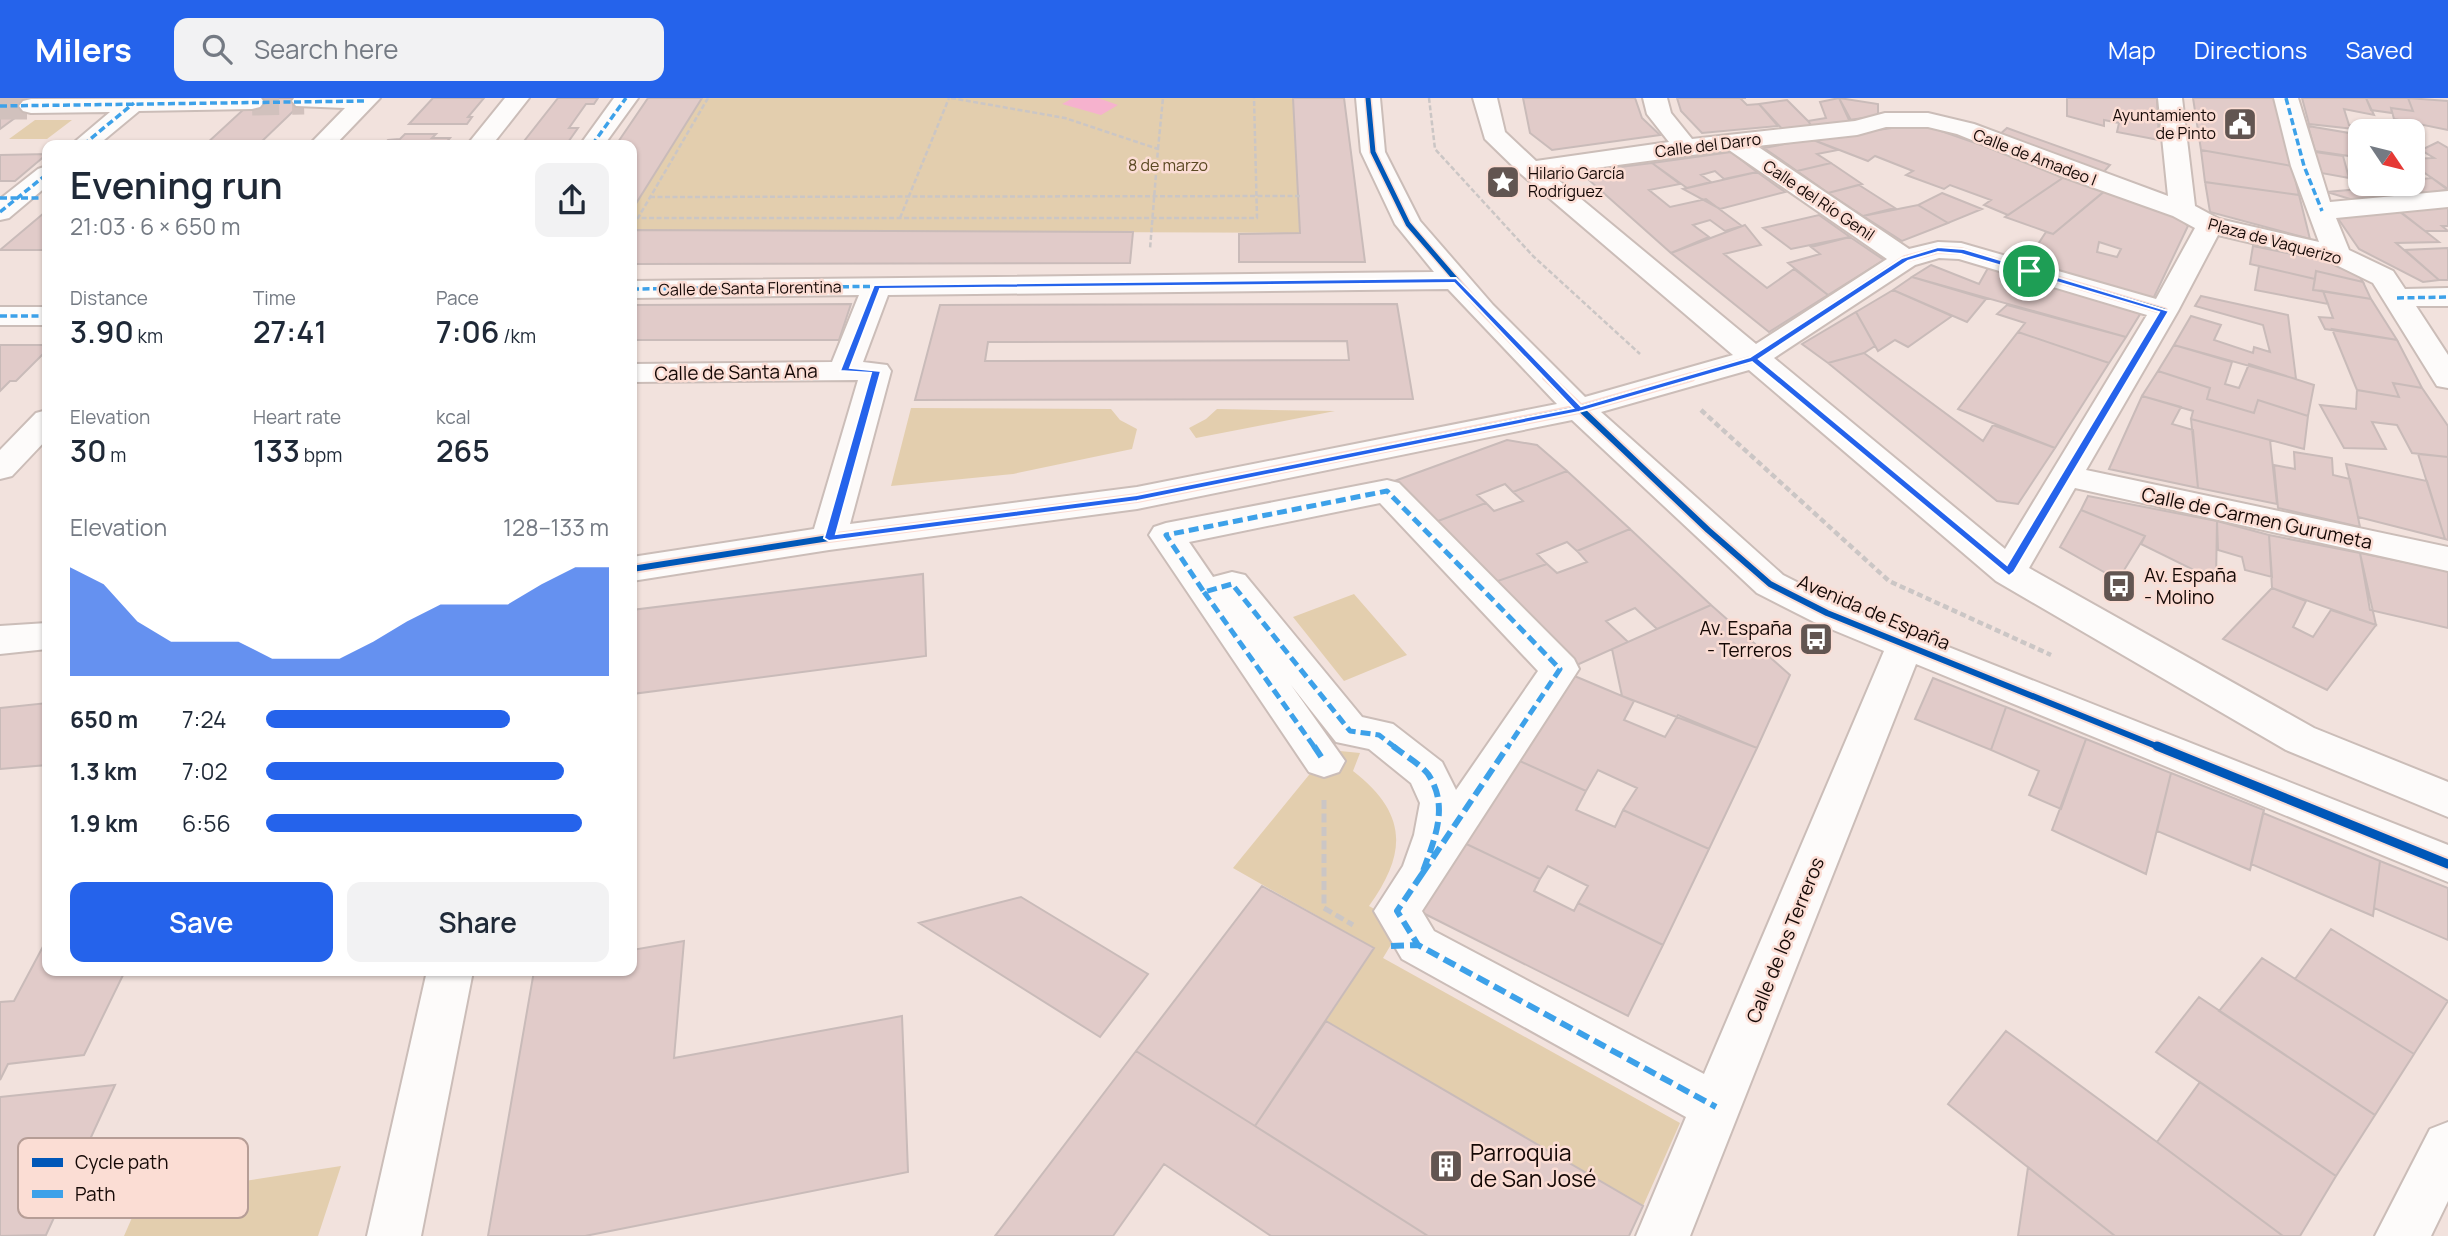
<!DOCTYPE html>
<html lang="en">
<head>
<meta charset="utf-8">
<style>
	:root { --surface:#fff; --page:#f2f2f3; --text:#1f2937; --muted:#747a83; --accent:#2563eb }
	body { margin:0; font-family:Manrope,sans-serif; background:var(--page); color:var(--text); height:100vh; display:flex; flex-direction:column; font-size:26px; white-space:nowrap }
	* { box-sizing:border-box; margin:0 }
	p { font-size:23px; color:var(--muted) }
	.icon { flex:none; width:38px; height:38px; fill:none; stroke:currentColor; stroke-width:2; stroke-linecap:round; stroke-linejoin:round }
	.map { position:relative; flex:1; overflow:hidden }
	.sheet { position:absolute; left:42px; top:42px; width:595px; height:836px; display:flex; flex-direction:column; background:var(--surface); border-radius:14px; box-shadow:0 2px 5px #0004 }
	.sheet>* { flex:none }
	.needle { width:46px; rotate:125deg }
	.controls { position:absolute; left:2348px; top:21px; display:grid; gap:14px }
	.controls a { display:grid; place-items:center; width:77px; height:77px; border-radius:14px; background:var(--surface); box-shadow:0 2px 5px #0004; font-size:35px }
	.pin { position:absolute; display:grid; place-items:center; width:60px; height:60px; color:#fff; margin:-30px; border:4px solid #fff; border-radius:50%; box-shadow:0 2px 7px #0007 }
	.round { display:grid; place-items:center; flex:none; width:74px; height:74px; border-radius:14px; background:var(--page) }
	.overview { display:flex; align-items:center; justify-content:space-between; height:119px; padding:0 28px }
	h1 { font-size:38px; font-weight:600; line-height:52px }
	.metrics { display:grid; grid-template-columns:repeat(3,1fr); gap:10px; height:119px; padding:7px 28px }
	.metrics div { display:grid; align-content:center }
	.metrics b { font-size:30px; font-weight:600 }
	.metrics small { font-size:19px; font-weight:400 }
	.metrics p { font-size:19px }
	.chart { height:196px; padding:14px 28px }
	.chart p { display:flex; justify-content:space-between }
	.chart svg { width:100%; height:126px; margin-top:7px; fill:var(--accent); opacity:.7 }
	.cta { display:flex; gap:14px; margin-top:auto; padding:14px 28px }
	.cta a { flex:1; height:80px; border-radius:14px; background:var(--accent); color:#fff; font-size:28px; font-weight:600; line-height:80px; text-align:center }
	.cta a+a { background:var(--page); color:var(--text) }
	ul { padding:0 28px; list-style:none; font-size:23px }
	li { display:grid; grid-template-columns:112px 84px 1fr; align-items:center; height:52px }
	li i { height:18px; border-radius:9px; background:var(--accent) }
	header { display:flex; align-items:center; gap:42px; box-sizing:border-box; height:98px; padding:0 35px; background:var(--accent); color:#fff }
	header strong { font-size:33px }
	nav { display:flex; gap:38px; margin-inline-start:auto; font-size:24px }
	.search { width:490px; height:63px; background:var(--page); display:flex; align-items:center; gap:18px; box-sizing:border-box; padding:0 24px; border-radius:14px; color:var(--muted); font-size:26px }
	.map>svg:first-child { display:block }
</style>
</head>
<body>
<header>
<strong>Milers</strong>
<div class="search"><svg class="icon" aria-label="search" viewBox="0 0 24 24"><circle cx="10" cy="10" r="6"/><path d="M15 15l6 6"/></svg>Search here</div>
<nav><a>Map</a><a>Directions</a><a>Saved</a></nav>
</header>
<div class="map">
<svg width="2448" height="1138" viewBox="0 0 2448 1138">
	<rect width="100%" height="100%" fill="#f2e2dd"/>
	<path fill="#e3ceae" d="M702 0H1293L1300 135 632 132V112Z
		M35 22H72L47 41H9Z
		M911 310 1111 311 1120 322 1137 331 1132 351 1013 376 891 388Z
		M1217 311 1335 313 1196 340 1189 330 1206 321Z
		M1354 496 1407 557 1344 583 1293 519Z
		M1340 653 1360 655 1353 673C1407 715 1408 754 1369 808L1385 817 1395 840 1383 860 1680 1025 1643 1108 1326 923 1374 850 1233 770 1313 672Z
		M341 1068 318 1138H124L141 1099Z"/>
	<path fill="#f6b2ce" d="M1073 0H1098L1118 7 1101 17 1062 6Z"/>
	<path fill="#e1cbc9" stroke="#c9bbb9" stroke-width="2" fill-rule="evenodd" d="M0 0H42L0 31Z
		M256 0H307L258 47H205Z
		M433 0H484L468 19H472L467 26H409Z
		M558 0H598L594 6H586L569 30H578L566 47H521Z
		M648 0H702L632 112V47H616Z
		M1293 0H1344L1365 164H1239V136L1300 135Z
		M1523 0H1635L1642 20 1660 37 1552 52 1530 35Z
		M1677 0H1746H1740L1747 7 1759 6 1778 28 1702 35 1681 13Z
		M1839 0 1878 6V18L1849 22Z
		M1839 0 1853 26 1813 30 1808 23 1826 20 1820 4Z
		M2067 0H2157L2159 42 2117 34 2119 25 2104 22V28L2067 18Z
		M2193 0H2276L2292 68 2201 52Z
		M2302 0H2366L2374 17 2344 11 2349 27 2368 29 2372 33 2309 26Z
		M2366 0H2408L2413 13 2391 10 2392 15 2371 12Z
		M2408 0 2448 3V32L2394 21 2391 10 2413 13Z
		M1787 2 1808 23 1813 30 1785 34 1759 6Z
		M1921 26 2067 77 2008 117 1984 107 1991 102 1950 87 1944 91 1906 77 1913 73 1875 58 1868 63 1811 41Z
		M2308 28 2349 35 2356 59 2315 53Z
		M2007 30 2110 67 2101 77 1997 39Z
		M405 36H436L432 40H450L444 47H383L388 42 400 41Z
		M1811 41 1838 52 1817 56 1831 65 1797 73 1764 50Z
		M2438 44 2448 50V91L2413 67V61L2434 60 2421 52Z
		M2201 52 2292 68 2299 97 2205 84Z
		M1731 54 1757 74 1724 81 1715 73 1701 77 1711 84 1687 90 1652 65Z
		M2315 54 2343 58 2349 80 2321 75Z
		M47 56 15 83H0V57Z
		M1652 65 1680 86 1649 92 1670 109 1706 101 1742 128 1725 133 1710 122 1693 127 1709 139 1671 155 1580 74Z
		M1831 65 1862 86 1828 95 1797 73Z
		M1757 74 1785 94 1720 111 1683 91Z
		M2067 77 2106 92 2053 136 2005 119Z
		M2432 80 2448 92 2360 104 2327 94 2413 86V82Z
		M2205 84 2299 97 2310 141 2210 114Z
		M1859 87 1895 110 1863 118 1828 95Z
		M2107 91 2177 117 2188 128 2153 201 2027 163 2046 134 2053 136ZM2099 144 2121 151 2117 159 2097 154Z
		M1942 95 1982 111 1948 125 1918 107Z
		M1918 107 1948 125 1902 143 1863 118Z
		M2448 109V128H2442L2448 133H2425L2400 114Z
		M2397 111 2439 144 2396 145 2439 182 2423 184 2359 151 2337 119Z
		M44 115H47V152H0Z
		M1819 117 1850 139 1791 151 1763 130Z
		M1745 127 1761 147 1724 156 1767 190 1794 171 1828 197 1769 234 1671 155Z
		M632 132 1133 134 1130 165 632 166Z
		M1850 139 1884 162 1828 197 1788 165 1820 156 1811 149Z
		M2253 148 2345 167 2355 172 2363 184 2316 173 2315 181 2250 166Z
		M2448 150V182H2439L2405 152Z
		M1931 167 1979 186 1988 170 2142 213 2126 239 1912 179Z
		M2259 168 2315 181 2313 192 2323 193 2328 206 2255 192Z
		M2316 173 2363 184 2371 201 2313 192Z
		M1912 179 1986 201 1967 224 1893 192Z
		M1893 192 1952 218 1908 249 1895 242 1878 253 1856 214Z
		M2323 193 2371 201 2397 242 2325 231 2319 219 2333 220Z
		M2201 198 2288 217 2296 281 2174 247 2191 218 2221 227 2214 242 2253 255 2254 249 2270 254 2263 227 2195 208Z
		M851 206 839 242H632V207Z
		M1397 206 1413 301 915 302 940 207ZM1347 243 1349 262 985 263 988 244Z
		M2007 207 2126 239 2109 265 2018 234 2025 225 1997 216Z
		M1856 214 1875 248 1864 255 1828 265 1802 246Z
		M2332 231 2397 242 2422 290 2393 285 2399 299 2357 292Z
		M2018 234 2109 265 2055 350 1958 311Z
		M0 247H47V252L16 283H10L0 293Z
		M2174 247 2232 264 2225 286 2239 290 2249 266 2314 287 2308 318 2258 302 2254 315 2207 301 2210 290 2158 273Z
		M1864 255 1983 343 1993 327 2055 350 2018 406 1997 403 1828 265Z
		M2158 273 2210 290 2207 301 2254 315 2258 302 2308 318 2304 351 2191 321 2193 313 2142 298Z
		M2393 285 2422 290 2448 328V359L2412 355 2397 327 2372 324 2386 351 2344 350 2320 307 2356 311 2357 292 2399 299Z
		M2142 298 2181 309 2172 326 2193 332 2198 390 2109 371Z
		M2191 321 2270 342 2277 406 2198 390Z
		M1507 342 1537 347 1567 373 1513 394 1505 386 1477 397 1486 405 1430 426 1389 385Z
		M2294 354 2332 360 2333 377 2350 381 2360 429 2278 410 2274 367 2295 371Z
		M2418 356 2448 359V442L2445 441Z
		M2346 366 2427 383 2445 441 2358 419Z
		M1567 373 1630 431 1577 453 1567 444 1537 456 1547 466 1489 486 1430 426 1486 405 1494 413 1523 403 1513 394Z
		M2088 398 2217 423 2216 483 2141 446 2145 438 2081 412Z
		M2081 412 2145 438 2118 482 2060 449Z
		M2217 423 2269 437 2272 479 2245 472 2242 459 2218 452Z
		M1630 431 1711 507 1657 531 1635 510 1606 523 1628 544 1570 570 1489 486 1547 466 1557 475 1587 464 1577 453Z
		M2269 437 2360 455 2376 527 2272 490Z
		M2360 455 2448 473V530L2370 512Z
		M923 476 926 558 632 596V512Z
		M2272 490 2306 503 2293 529 2313 539 2331 512 2376 527 2327 592 2223 541Z
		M1711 507 1790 577 1757 650 1622 598 1612 551Z
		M1565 574 1634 603 1624 622 1665 639 1678 617 1757 650 1709 751 1623 712 1637 690 1598 672 1586 693 1511 659Z
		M1933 580 2006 609 1991 652 1915 621Z
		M47 605V667L0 671V610Z
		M2006 609 2086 641 2061 711 2029 697 2039 673 1991 652Z
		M2086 641 2171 675 2146 776 2052 732Z
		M1511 659 1586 693 1576 712 1615 729 1623 712 1709 751 1663 847 1578 805 1588 788 1548 768 1540 781 1458 742Z
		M2171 675 2264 712 2250 772 2157 733Z
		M2263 715 2380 763 2373 818 2251 766Z
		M1458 742 1540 781 1534 793 1574 813 1578 805 1663 847 1628 918 1417 812Z
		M2380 763 2448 790V842L2374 810Z
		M1262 788 1374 850 1255 1028 1136 953Z
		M1021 799 1148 876 1100 939 919 825Z
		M2331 831 2448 903 2414 956 2295 881Z
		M47 841V873H125L84 957 8 966 0 982V904L14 903Z
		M684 843 674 960 902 918 908 1074 585 1138H488L534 873H632V852Z
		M2262 860 2414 956 2375 1017 2219 913Z
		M2199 899 2375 1017 2336 1078 2156 954Z
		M1326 923 1643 1108 1629 1138H1428L1255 1028Z
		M2006 933 2157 1044 2283 1138H2115L1948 1006Z
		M1136 953 1255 1028 1428 1138H1271L1164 1066 1113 1138H995Z
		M2200 984 2336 1078 2300 1138H2283L2157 1044Z
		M115 987 46 1137 0 1138V999Z
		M2028 1069 2115 1138H2018Z"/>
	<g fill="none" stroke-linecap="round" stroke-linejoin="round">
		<path stroke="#d1c1bd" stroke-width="27" stroke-dasharray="27 13" stroke-linecap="butt" d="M252 4 304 3
			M0 8H31"/>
		<g stroke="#cbbdb8" stroke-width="4">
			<path id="minor" d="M261 0 264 4 260 9 252 11 139 13 98 47H71L110 14 31 15 23 13 19 8 23 3 31 1Z
				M294 0H380L335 47H309L345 10 296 8 292 3Z
				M505 0H529L492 47H467Z
				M614 0H638L604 47H580Z
				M1356 0H1380L1385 54 1420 123 1493 207 1585 299 1733 257 1521 76 1485 41 1473 0H1497L1505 34 1536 63 1669 44 1647 16 1643 0H1667L1671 15 1692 41 1855 23 1885 15H1928L1974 26 2168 98 2158 0H2182L2195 108 2219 121 2319 144 2291 68 2274 0H2298L2330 104 2448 93V109L2336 120 2349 152 2393 173 2405 191 2448 190V208H2416L2448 257V290L2437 288 2373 185 2328 163 2218 137 2178 213 2086 372 2448 449V473L2075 390 2029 470 2314 630 2448 684V719L2286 652 1996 483 1749 272 1601 314 1783 477 1840 506 2448 747V784L1916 566 1690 1138H1636L1686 1019 1402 861 1374 813 1403 768 1414 737 1420 705 1411 685 1369 651 1336 644 1291 587 1345 663 1339 674 1324 679 1309 674 1149 437 1154 429 1166 425 1387 382 1399 385 1574 561 1579 571 1422 813 1434 833 1704 976 1884 553 1814 524 1757 495 1572 322 1137 411 829 452 632 483V459L814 431 858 282 632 284V266L832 264 859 197 632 200V183L1434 174 1395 126 1361 54ZM1886 29H1928L1957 36 2058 77 2173 118 2195 130 2156 201 1961 145 1938 144 1909 151 1757 48 1857 37ZM1729 52 1887 161 1756 246 1551 76ZM1939 160 1959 161 2147 217 2005 451 1774 260 1915 167ZM1448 191 1557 306 1137 389 850 426 891 273 887 267 863 264 888 197ZM1380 405 1538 573 1456 692 1442 664 1393 626 1362 619 1245 477 1232 474 1213 479 1189 444Z
				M47 68V88L9 120 0 122V101L38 71Z
				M0 209H47V227H0Z
				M47 312V341L12 378 0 381V352L36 315Z
				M47 525V551L0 556V528Z
				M427 873H473L421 1138H367Z
				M2448 1024V1103L2431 1138H2375L2430 1031Z"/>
		</g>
		<path stroke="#cbc6c5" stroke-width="2.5" stroke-dasharray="5 2.5" stroke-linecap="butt" d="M708 0 638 120H1257L1254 0
			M951 0 1065 20 1158 51 1150 151
			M1429 0 1435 51 1533 158 1640 256
			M1158 51 1163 0
			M650 99 1301 98
			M900 120 949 0"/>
		<path stroke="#cbc6c5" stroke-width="4.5" stroke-dasharray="6 3.5" stroke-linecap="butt" d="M1701 312 1889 483 2051 557"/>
		<path stroke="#cbc6c5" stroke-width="5" stroke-dasharray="9 4.5" stroke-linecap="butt" d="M1324 702V810L1353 827"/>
		<use href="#minor" fill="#fdfbfa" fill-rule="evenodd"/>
		<path stroke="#3da1e9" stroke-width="3.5" stroke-dasharray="7 3.5" stroke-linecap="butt" d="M2286 0 2304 68 2322 113
			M0 8 365 3
			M83 47 134 5
			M592 47 626 0
			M0 100H47
			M0 114 47 76
			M632 191 1456 182
			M2397 200 2448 199
			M0 218H47
			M844 273 877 188"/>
		<path stroke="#3da1e9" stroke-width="5" stroke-dasharray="10 5" stroke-linecap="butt" d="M1204 494 1315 650
			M1396 650 1379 637 1350 633 1232 486 1204 494 1166 437 1387 393 1560 571 1507 650"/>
		<path stroke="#3da1e9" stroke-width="6" stroke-dasharray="13 6" stroke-linecap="butt" d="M1314 648 1324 663
			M1393 648C1404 657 1420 666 1428 676 1450 709 1434 742 1422 776
			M1422 776 1397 813 1418 847 1716 1009
			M1422 776 1508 648
			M1391 848 1418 847"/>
		<g stroke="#fbddd4" stroke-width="8">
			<path id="cycleway-far2" d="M1368 0 1373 54 1408 126 1483 213 1549 280
				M1685 280 1753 261 1905 161 1938 152 1961 153 2164 213"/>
		</g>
		<g stroke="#fbddd4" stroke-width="10">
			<path id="cycleway-far1" d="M1547 279 1708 432 1770 486 1827 515 2161 650
				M632 471 829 440 1137 400 1579 311 1691 279"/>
		</g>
		<g stroke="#fbddd4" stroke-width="13">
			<path id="cycleway" d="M2157 648 2448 766"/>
		</g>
		<use href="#cycleway-far2" stroke="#0057b8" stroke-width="5"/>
		<use href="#cycleway-far1" stroke="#0057b8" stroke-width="6"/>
		<use href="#cycleway" stroke="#0057b8" stroke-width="9"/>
	</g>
	<path fill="#2563eb" stroke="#fff" stroke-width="2" fill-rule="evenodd" d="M1938 149 1964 151 2169 213 2014 474 2009 478 1752 264 1579 314 1137 403 829 443 824 440 871 275 840 273 874 187 1456 180 1581 308 1750 259 1902 160ZM1938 154 1961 156 2159 214 2007 467 1759 261 1908 163ZM1454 185 1573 310 1137 397 836 436 881 273 850 270 880 191Z"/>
	<defs>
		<g id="civic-square" transform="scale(1.75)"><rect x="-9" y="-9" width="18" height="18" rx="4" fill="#625551" stroke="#fbddd4"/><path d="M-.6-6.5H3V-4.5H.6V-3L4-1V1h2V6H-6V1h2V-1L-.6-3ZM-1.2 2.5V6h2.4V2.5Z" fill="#fff"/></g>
		<g id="sight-square" transform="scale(1.75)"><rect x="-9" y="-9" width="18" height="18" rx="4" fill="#625551" stroke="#fbddd4"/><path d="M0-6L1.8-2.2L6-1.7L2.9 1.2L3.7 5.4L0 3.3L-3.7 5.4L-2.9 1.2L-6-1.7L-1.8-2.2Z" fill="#fff"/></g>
		<g id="bus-square" transform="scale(1.75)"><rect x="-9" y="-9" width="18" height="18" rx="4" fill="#625551" stroke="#fbddd4"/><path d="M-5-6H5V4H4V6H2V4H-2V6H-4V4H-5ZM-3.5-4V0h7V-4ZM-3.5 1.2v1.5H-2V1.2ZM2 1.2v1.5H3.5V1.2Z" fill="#fff"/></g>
		<g id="building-square" transform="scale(1.75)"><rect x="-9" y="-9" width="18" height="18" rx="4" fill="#625551" stroke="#fbddd4"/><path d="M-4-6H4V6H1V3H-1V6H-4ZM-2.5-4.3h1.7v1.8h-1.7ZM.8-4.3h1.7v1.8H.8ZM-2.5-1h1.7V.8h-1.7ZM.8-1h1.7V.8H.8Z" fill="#fff"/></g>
	</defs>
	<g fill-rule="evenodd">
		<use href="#civic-square" x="2240" y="26"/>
		<use href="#sight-square" x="1503" y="84"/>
		<use href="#bus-square" x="2119" y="488"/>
		<use href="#bus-square" x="1816" y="541"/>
		<use href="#building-square" x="1446" y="1068"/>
	</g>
	<g text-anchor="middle" stroke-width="5" stroke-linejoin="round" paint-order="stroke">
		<g font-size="16" fill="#150906" stroke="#fbddd4" text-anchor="end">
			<text x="2216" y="23">Ayuntamiento<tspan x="2216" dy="18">de Pinto</tspan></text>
			<text x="1528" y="81" text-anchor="start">Hilario García<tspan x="1528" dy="18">Rodríguez</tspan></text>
		</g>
		<g font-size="16" fill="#150906" stroke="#fbddd4">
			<text transform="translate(1708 47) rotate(-7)" y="6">Calle del Darro</text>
			<text transform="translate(2035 59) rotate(21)" y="6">Calle de Amadeo I</text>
			<text transform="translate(1819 102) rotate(34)" y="6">Calle del Río Genil</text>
			<text transform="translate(2275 143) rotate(15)" y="6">Plaza de Vaquerizo</text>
			<text transform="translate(750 190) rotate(-1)" y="6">Calle de Santa Florentina</text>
		</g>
		<g font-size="16" fill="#5b4923" stroke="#fbddd4">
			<text x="1168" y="73">8 de marzo</text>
		</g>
		<g font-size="19" fill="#150906" stroke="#fbddd4">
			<text transform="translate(736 274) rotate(-1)" y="7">Calle de Santa Ana</text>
			<text transform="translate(2257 420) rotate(12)" y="7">Calle de Carmen Gurumeta</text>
			<text transform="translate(1874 514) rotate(23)" y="7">Avenida de España</text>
			<text transform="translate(1785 842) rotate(-68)" y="7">Calle de los Terreros</text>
		</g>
		<g font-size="19" fill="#150906" stroke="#fbddd4" text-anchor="start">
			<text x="2144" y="484">Av. España<tspan x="2144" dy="22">- Molino</tspan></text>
			<text x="1792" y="537" text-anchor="end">Av. España<tspan x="1792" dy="22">- Terreros</tspan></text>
		</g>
		<g font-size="23" fill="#150906" stroke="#fbddd4" text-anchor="start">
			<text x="1470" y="1063">Parroquia<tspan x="1470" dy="26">de San José</tspan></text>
		</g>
	</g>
	<rect x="18" y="1040" width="230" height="80" rx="10" fill="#fbddd4" stroke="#b69d96" stroke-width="2"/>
	<rect x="32" y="1060" width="31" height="9" fill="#0057b8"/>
	<rect x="32" y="1092" width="31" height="8" fill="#3da1e9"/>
	<g font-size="19" fill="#150906">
		<text x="75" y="1071">Cycle path</text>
		<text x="75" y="1103">Path</text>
	</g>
</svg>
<div class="controls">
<a><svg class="needle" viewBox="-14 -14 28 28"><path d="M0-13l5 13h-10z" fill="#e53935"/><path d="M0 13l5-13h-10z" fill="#747a83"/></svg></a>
</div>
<div class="pin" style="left:2029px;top:173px;background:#1e9e55"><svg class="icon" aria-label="arrive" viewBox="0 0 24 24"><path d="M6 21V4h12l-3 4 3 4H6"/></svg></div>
<section class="sheet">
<div class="overview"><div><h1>Evening run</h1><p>21:03 · 6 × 650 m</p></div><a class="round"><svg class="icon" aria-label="share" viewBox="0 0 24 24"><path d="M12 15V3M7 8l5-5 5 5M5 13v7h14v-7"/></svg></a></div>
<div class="metrics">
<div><p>Distance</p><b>3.90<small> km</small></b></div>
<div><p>Time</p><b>27:41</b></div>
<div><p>Pace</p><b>7:06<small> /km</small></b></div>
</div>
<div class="metrics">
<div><p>Elevation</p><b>30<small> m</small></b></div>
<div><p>Heart rate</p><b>133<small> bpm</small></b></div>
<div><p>kcal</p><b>265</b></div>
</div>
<div class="chart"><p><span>Elevation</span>128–133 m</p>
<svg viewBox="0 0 160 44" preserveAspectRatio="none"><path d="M0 44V6L10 12L20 25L30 32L40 32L50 32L60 38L70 38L80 38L90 32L100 25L110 19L120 19L130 19L140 12L150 6L160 6V44z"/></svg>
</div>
<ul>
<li><b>650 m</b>7:24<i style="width:71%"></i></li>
<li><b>1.3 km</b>7:02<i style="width:87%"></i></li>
<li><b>1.9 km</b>6:56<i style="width:92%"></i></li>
</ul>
<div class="cta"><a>Save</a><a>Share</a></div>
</section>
</div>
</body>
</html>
